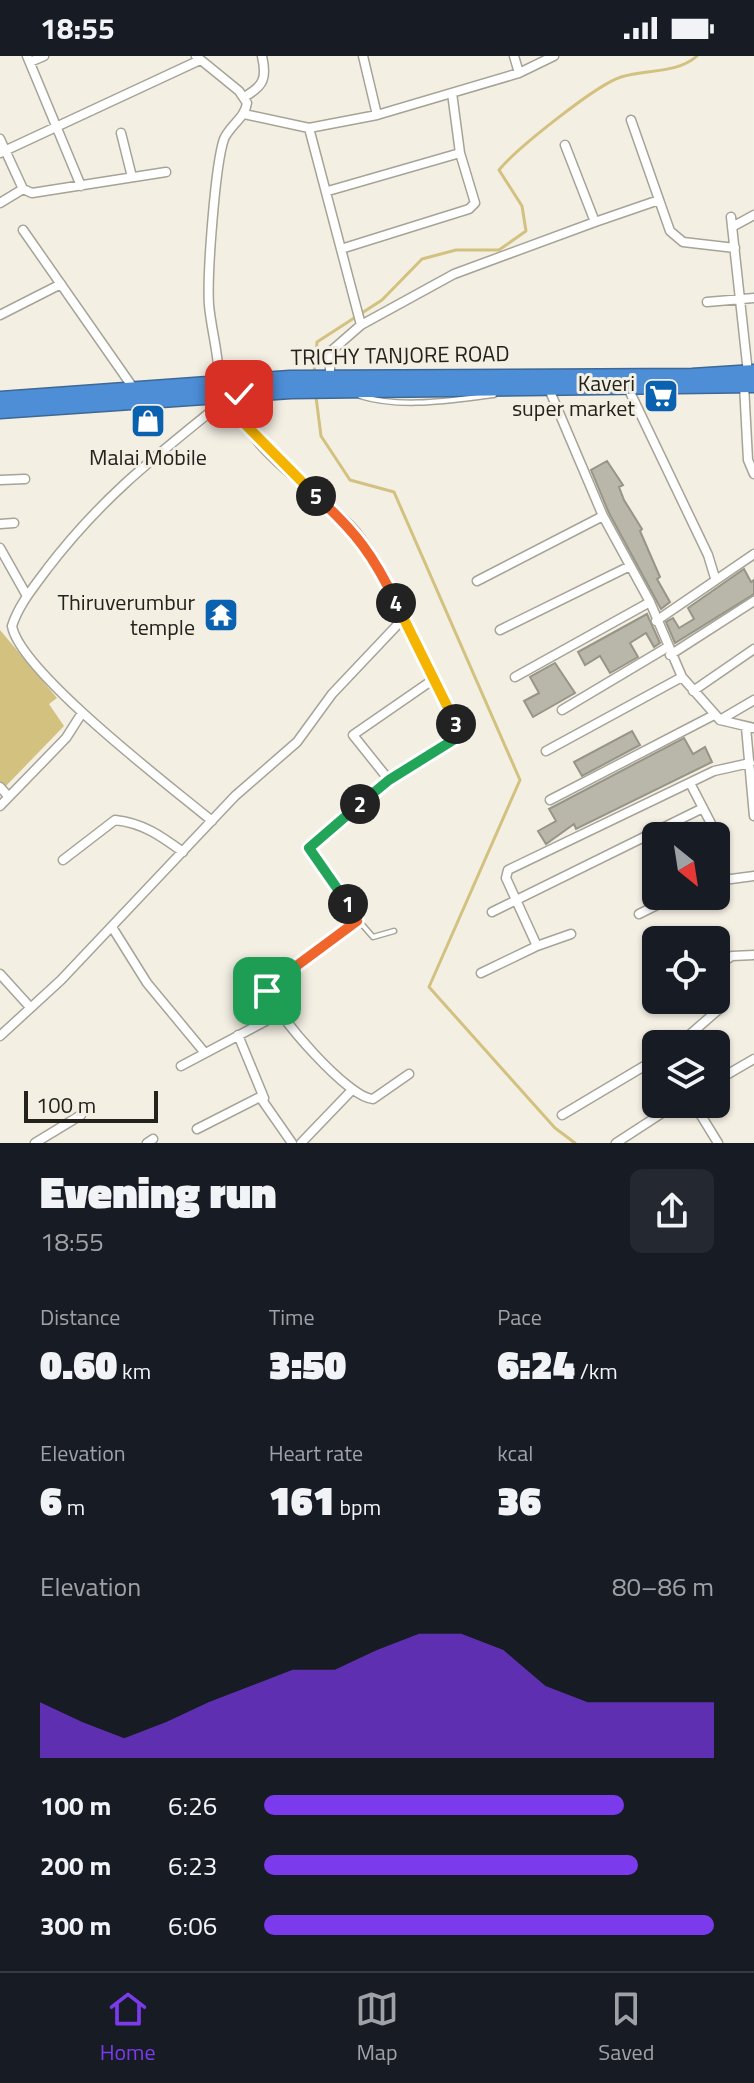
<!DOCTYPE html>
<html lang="en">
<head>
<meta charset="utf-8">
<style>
	:root { --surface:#171b24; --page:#242831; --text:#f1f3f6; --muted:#9ea1a6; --line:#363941; --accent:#7c3aed }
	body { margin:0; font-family:"Titillium Web",sans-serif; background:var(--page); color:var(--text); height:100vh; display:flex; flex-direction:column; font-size:30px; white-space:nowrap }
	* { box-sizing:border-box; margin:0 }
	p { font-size:26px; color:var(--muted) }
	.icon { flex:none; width:44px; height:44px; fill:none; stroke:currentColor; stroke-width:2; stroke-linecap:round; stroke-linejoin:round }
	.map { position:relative; height:1087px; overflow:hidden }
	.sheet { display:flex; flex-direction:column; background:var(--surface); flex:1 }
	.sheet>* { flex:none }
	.needle { width:52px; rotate:150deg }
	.controls { position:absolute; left:642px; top:766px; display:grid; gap:16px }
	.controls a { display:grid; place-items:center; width:88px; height:88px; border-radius:12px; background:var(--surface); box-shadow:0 2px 6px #0004; font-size:40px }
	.scale { position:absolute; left:24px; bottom:20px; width:134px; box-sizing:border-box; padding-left:8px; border:4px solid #23221d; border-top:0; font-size:22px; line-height:28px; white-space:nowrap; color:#23221d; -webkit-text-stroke:6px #f3efe3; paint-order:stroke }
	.pin { position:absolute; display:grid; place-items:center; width:68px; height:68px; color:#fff; margin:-34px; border-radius:16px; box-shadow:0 4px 12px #0006 }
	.km { position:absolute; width:40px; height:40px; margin:-20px; border-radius:50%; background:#222; color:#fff; font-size:22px; line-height:40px; text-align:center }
	.round { display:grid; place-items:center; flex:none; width:84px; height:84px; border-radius:12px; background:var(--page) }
	.summary { display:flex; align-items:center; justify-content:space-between; height:136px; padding:0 40px }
	h1 { font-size:44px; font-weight:800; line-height:60px }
	.metrics { display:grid; grid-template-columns:repeat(3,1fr); gap:12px; height:136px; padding:8px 40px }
	.metrics div { display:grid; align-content:center }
	.metrics b { font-size:40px; font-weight:800 }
	.metrics small { font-size:22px; font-weight:400 }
	.metrics p { font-size:22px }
	.chart { height:224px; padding:16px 40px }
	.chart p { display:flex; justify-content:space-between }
	.chart svg { width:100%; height:144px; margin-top:8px; fill:var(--accent); opacity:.7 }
	ul { padding:0 40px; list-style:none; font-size:26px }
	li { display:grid; grid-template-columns:128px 96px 1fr; align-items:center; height:60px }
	li i { height:20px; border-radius:10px; background:var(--accent) }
	.status { display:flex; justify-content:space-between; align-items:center; height:56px; padding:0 40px; background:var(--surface); direction:ltr }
	.status svg { height:22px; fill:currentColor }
	.menu { display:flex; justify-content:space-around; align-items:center; height:112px; border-top:2px solid var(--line); background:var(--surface); font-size:22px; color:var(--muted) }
	.menu a { display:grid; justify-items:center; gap:4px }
	.menu .on { color:var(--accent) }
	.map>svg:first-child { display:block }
</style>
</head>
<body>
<div class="status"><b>18:55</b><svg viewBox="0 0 49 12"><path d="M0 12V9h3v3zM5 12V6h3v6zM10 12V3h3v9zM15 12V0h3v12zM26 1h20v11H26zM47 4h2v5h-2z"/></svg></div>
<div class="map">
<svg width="754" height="1087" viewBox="0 0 754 1087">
	<rect width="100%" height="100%" fill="#f3efe3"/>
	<path fill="#d3c180" d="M0 574 57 642 49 648 64 670 4 732 0 727Z"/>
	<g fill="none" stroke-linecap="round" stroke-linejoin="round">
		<path stroke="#d3c180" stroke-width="3" d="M314 317 317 286 382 244 422 203 456 194H499L526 175 522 150 499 114C516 93 596 29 621 21 646 13 677 18 697 0
			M316 341 321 380 350 424 394 436 520 724 429 931 555 1072 575 1087"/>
	</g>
	<path fill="#b9b6aa" stroke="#979488" stroke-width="2" d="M607 405 623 429 619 431 624 444 642 473 640 475 660 521 657 523 670 546 661 553 609 457 591 414Z
		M744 513 751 526 754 524V538L675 587 666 566 673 562 679 572 694 563 688 552Z
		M647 558 660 587 654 591 646 577 630 587 638 601 610 617 600 600 585 609 578 596Z
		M555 607 575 637 533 661 524 645 539 637 530 621Z
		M632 675 640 689 582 720 574 706Z
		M684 682 693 698 705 691 712 706 576 773 574 768 546 788 538 775 556 765 549 753Z"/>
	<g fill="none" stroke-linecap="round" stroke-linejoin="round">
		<g stroke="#a6a397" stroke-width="7">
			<path id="lane" d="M360 340C402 353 452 344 494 339
				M359 865 373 881 394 875"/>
		</g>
		<g stroke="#a6a397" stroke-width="11">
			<path id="street" d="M27 0 81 130
				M196 0 239 35 247 47C245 62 230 69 224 83 215 109 207 220 209 249 212 283 226 319 214 353 148 406 99 445 47 513 34 531 19 548 12 570 20 616 171 731 212 765
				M363 0 377 59
				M30 6 44 0
				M519 17 554 0
				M244 41C264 30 267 22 262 0
				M244 58 309 72
				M631 64 670 175 683 186 735 192
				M121 77 132 121
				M0 83 23 133 32 137 166 116
				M565 89 595 166 659 144
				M0 97 200 4
				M328 135 460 97
				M0 147 23 133
				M731 161 748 317
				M732 171 754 159
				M23 174 134 333
				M341 193 469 153 475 147 460 97 452 37
				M707 246 754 242
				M0 259 61 228
				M361 269 454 218 595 166
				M330 322V296L361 269 309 72 377 59 519 17 514 0
				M744 329 748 404 754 418
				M628 332 708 499 715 522
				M549 333 603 460 650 546 682 621 720 664 754 672
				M0 424 25 423
				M0 468 14 467
				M0 492 27 540
				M477 525 603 460
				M402 564 460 679 389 724 310 790 357 864 267 935C276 959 348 1042 373 1043L409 1018
				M656 565 754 498
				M500 574 628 511
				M670 599 754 545
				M515 621 650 546
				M693 635 754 593
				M562 654 666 592
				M720 664 754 644
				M746 671 754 760
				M546 695 682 621
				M389 724 353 679 434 623
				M690 727 719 783
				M0 731 8 740
				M550 744 714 659
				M0 750 66 682 82 657
				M63 804 115 764C143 767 161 780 183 796
				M716 825 754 820
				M492 856 703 752
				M639 858 675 840
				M112 871 147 927 205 997
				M537 890 571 878
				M481 917 537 890 506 822 508 814 714 715 750 707
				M0 918 29 950
				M238 979 264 1042
				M0 980 61 924 235 740 297 686 332 638 402 564C392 532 376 502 356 476 325 438 235 391 239 338
				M679 988 718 954 720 908 732 900 754 899
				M181 1010 281 957
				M716 1025 754 1003
				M694 1048 718 1087
				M562 1059 656 1003
				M197 1073 260 1041 292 1087
				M35 1087 81 1059
				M147 1087 153 1083
				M301 1087 352 1034
				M616 1087 676 1048"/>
		</g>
		<g stroke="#3e6895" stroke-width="17">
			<path id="highway" d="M0 343 290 322 692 320 754 316
				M0 355 291 335 754 329"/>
		</g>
		<use href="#lane" stroke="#fff" stroke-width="4"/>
		<use href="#street" stroke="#fff" stroke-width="8"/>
		<use href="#highway" stroke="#4d8ed6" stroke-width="14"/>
	</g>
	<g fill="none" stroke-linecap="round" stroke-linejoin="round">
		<g stroke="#fff" stroke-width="16">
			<path id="split-1" d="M267 935 272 928 357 865 348 848"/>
		</g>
		<g stroke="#fff" stroke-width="16">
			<path id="split-2" d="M348 848 309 792 360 748"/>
		</g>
		<g stroke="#fff" stroke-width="16">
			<path id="split-3" d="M360 748 389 724 458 681 460 677 456 668"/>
		</g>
		<g stroke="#fff" stroke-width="16">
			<path id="split-4" d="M396 547 456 668"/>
		</g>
		<g stroke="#fff" stroke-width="16">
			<path id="split-5" d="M316 440C355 475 374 500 396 547"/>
		</g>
		<g stroke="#fff" stroke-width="16">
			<path id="split-6" d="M239 338 238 353 243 366 316 440"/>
		</g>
		<use href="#split-1" stroke="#f0652b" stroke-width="10"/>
		<use href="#split-2" stroke="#22a559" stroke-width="10"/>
		<use href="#split-3" stroke="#22a559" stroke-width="10"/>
		<use href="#split-4" stroke="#f5b400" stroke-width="10"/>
		<use href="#split-5" stroke="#f0652b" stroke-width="10"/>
		<use href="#split-6" stroke="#f5b400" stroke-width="10"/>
	</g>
	<defs>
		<g id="supermarket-square" transform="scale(1.8)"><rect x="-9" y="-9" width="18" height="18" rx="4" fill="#0a61af" stroke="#f3efe3"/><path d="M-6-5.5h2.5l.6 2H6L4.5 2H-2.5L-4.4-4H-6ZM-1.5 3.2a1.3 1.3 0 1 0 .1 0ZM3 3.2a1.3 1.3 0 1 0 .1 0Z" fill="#fff"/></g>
		<g id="shop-square" transform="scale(1.8)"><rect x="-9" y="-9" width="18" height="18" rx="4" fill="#0a61af" stroke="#f3efe3"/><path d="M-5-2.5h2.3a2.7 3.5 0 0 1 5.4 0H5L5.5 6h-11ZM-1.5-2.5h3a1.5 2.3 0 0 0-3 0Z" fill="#fff"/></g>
		<g id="temple-square" transform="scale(1.8)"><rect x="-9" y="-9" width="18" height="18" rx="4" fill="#0a61af" stroke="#f3efe3"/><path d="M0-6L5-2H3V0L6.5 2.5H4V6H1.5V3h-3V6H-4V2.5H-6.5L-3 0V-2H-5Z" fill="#fff"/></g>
	</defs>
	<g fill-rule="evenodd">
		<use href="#supermarket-square" x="661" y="340"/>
		<use href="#shop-square" x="148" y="365"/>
		<use href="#temple-square" x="221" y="559"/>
	</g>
	<g text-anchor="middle" stroke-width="6" stroke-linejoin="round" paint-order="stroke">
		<g font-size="22" fill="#23221d" stroke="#f3efe3">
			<text transform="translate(400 299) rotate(-1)" y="8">TRICHY TANJORE ROAD</text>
		</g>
		<g font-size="22" fill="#23221d" stroke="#f3efe3" text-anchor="end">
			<text x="635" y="335">Kaveri<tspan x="635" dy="25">super market</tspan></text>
			<text x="148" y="409" text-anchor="middle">Malai Mobile</text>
			<text x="195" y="554">Thiruverumbur<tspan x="195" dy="25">temple</tspan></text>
		</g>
	</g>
</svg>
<div class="controls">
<a><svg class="needle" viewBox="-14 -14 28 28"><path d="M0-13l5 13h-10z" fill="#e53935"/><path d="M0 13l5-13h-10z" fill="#9ea1a6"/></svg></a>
<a><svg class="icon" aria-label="locate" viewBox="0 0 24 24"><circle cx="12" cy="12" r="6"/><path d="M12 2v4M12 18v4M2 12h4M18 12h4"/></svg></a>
<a><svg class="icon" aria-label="layers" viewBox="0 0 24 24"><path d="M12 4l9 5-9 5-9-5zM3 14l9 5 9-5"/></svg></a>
</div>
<div class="scale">100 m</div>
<div class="pin" style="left:267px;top:935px;background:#1e9e55"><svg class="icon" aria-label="arrive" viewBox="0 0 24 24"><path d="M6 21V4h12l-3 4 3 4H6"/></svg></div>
<div class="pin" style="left:239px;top:338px;background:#d93025"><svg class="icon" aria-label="check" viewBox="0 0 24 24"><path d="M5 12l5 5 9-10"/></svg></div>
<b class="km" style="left:348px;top:848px">1</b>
<b class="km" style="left:360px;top:748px">2</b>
<b class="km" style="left:456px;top:668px">3</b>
<b class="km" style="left:396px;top:547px">4</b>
<b class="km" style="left:316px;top:440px">5</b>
</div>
<section class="sheet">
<div class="summary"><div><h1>Evening run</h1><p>18:55</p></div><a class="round"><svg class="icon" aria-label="share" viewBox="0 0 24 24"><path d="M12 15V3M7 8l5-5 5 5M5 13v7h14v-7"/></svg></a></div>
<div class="metrics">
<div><p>Distance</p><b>0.60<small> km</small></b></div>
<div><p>Time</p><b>3:50</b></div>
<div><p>Pace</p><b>6:24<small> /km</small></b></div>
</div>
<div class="metrics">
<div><p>Elevation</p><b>6<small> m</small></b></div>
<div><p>Heart rate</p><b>161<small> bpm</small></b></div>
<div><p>kcal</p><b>36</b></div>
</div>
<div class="chart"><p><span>Elevation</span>80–86 m</p>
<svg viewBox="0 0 160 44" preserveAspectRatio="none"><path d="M0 44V27L10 33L20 38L30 33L40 27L50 22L60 17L70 17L80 11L90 6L100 6L110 11L120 22L130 27L140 27L150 27L160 27V44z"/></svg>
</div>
<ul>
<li><b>100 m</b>6:26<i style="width:80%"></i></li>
<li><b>200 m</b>6:23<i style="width:83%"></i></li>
<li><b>300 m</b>6:06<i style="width:100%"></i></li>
</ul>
</section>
<nav class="menu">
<a class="on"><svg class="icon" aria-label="home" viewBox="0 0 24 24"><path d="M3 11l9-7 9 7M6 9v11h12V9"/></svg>Home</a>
<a><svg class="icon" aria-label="map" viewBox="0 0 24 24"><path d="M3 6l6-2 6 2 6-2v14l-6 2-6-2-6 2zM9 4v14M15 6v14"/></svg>Map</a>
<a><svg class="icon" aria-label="saved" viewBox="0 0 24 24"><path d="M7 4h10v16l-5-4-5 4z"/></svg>Saved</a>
</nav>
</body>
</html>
